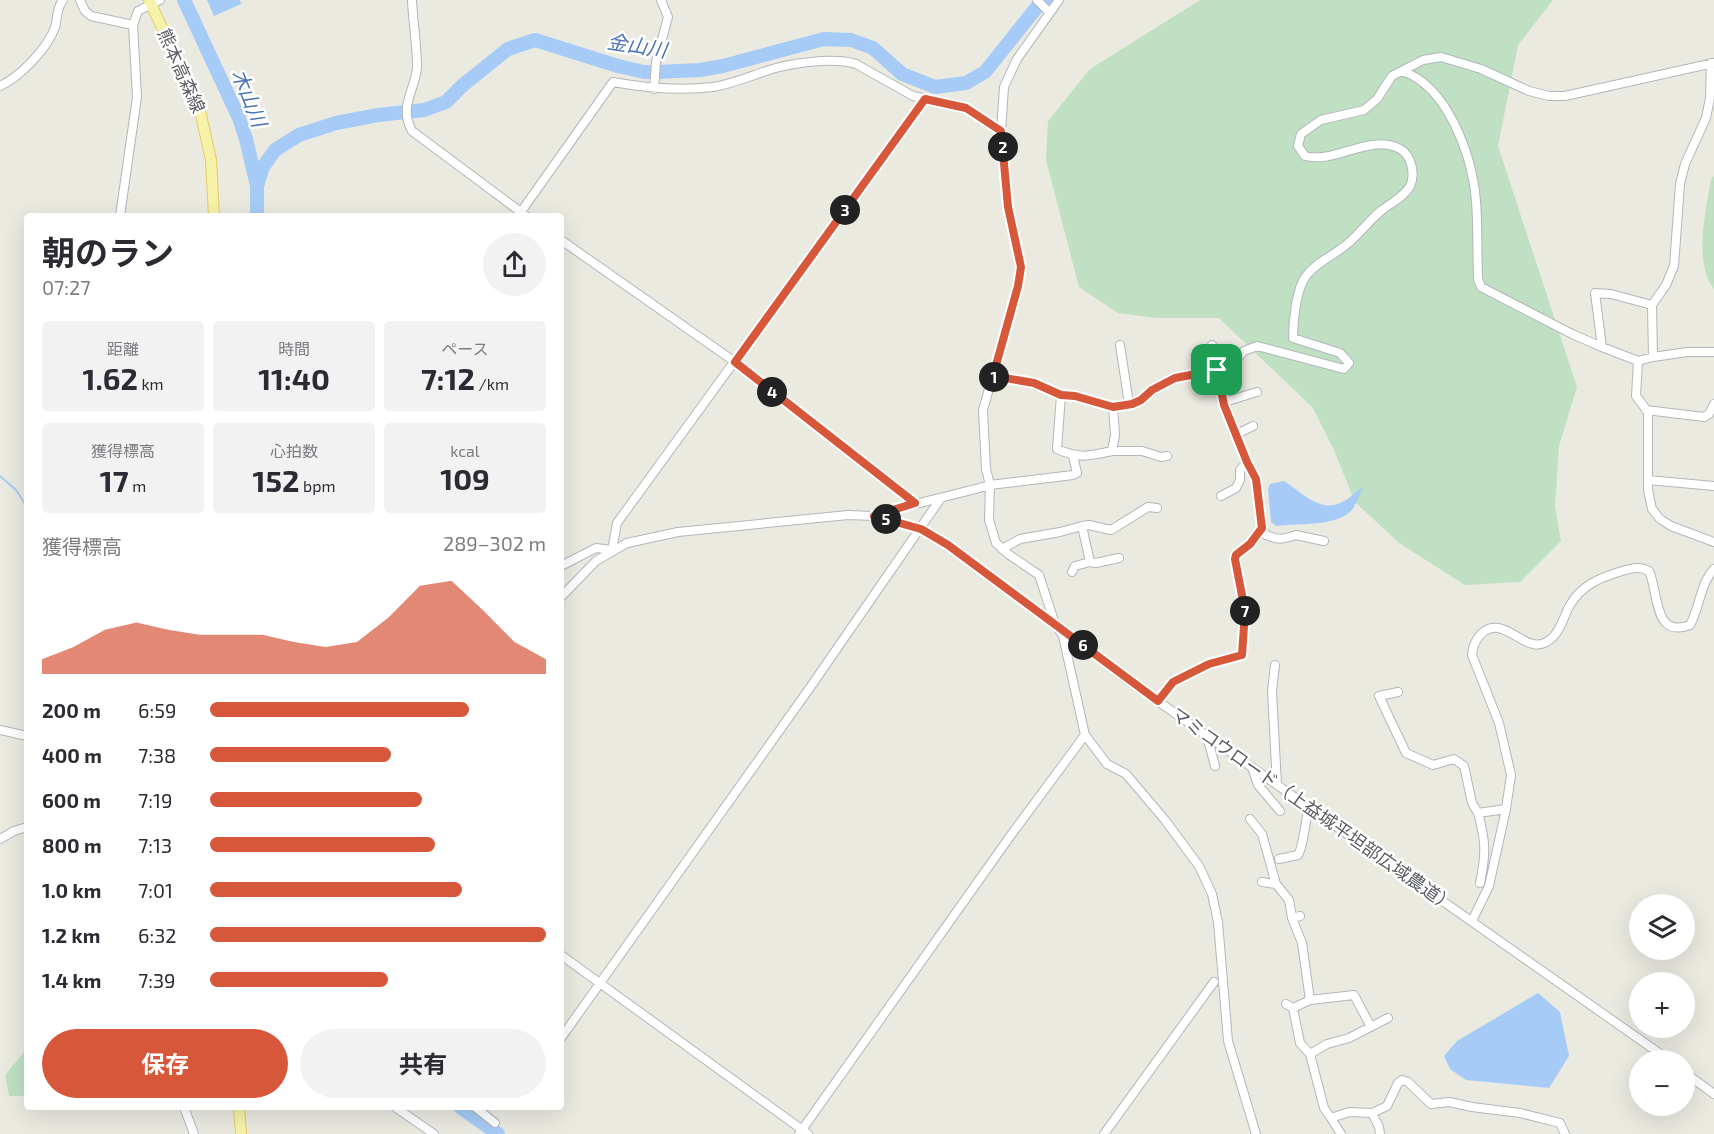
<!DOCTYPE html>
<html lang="ja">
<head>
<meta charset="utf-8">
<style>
	:root { --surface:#fff; --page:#f2f2f3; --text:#2b2b33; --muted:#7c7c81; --accent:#d7573a }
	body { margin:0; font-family:"Exo 2","Noto Sans JP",sans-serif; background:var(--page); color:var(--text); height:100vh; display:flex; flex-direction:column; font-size:22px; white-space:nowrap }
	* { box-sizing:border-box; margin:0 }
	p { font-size:20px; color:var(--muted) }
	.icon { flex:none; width:33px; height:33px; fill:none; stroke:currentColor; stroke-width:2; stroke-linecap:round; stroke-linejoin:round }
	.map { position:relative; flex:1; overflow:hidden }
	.details { position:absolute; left:24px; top:213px; width:540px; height:897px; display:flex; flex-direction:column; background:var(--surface); border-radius:6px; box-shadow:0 6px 24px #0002 }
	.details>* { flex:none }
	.buttons { position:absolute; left:1629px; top:894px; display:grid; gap:12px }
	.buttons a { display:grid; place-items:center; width:66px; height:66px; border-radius:50%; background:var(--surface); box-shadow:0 6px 24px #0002; font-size:30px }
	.pin { position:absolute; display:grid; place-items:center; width:51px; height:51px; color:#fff; margin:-26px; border-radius:12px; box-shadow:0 3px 9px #0006 }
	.km { position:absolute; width:30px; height:30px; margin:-15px; border-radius:50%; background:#222; color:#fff; font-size:16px; line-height:30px; text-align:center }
	.round { display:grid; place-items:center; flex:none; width:63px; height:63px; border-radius:32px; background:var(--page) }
	.summary { display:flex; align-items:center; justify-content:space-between; height:102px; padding:0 18px }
	h1 { font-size:33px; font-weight:700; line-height:45px }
	.metrics { display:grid; grid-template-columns:repeat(3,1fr); gap:9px; height:102px; padding:6px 18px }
	.metrics div { display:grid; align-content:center; border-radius:6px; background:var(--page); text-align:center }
	.metrics b { font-size:30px; font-weight:700 }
	.metrics small { font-size:16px; font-weight:400 }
	.metrics p { font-size:16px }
	.chart { height:168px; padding:12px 18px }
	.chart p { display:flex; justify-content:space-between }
	.chart svg { width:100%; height:108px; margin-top:6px; fill:var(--accent); opacity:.7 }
	.cta { display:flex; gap:12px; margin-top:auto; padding:12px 18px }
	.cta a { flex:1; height:69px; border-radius:36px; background:var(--accent); color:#fff; font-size:24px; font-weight:700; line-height:69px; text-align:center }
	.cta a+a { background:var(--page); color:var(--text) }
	ul { padding:0 18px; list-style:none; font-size:20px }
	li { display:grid; grid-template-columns:96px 72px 1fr; align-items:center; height:45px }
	li i { height:15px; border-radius:8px; background:var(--accent) }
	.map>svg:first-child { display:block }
</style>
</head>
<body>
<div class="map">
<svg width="1714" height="1134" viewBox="0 0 1714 1134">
	<rect width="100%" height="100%" fill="#ebeae1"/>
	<path fill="#bfe0c3" d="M1200 0H1553L1518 45 1498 146 1577 387 1559 446 1555 507 1561 541 1520 582 1465 585 1399 543 1355 502 1333 448 1313 408 1219 318H1156L1118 313 1079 287 1046 160 1048 121 1090 69Z
		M1714 176V289C1693 262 1706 210 1711 179Z
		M25 1051H27V1096H9L5 1075Z"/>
	<path fill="#a5cbf6" d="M207 0H240L241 4 214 16Z
		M1284 481C1302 492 1321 515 1344 501 1352 497 1355 491 1364 487 1359 494 1356 506 1350 512 1333 527 1297 523 1276 526L1271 522 1268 489 1270 484Z
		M1538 993 1560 1012 1569 1056 1549 1088 1466 1080 1450 1069 1444 1056 1457 1041Z"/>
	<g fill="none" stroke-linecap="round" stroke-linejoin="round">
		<path stroke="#a5cbf6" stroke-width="2" d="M0 476 16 490 27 507"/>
		<path stroke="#a5cbf6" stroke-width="14" d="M184 0 239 118 246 139 257 186V216
			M257 186 263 167 275 150 299 135 336 123 378 115 424 110 446 102 463 85 508 49 535 40 618 66 644 72H657L700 70 723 66 824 39 851 40 873 48 902 74 935 87 966 83 985 72 1037 7 1048 0
			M460 1107 498 1134"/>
		<g stroke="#b3b6ba" stroke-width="10">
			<path id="minor" d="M80 0 85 11 91 16 133 25
				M412 0C413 22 417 45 417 67 416 89 398 106 412 131L526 216
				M1037 0 1049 12
				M1402 71C1448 86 1472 156 1476 201 1478 226 1477 253 1478 279L1481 287 1572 334 1602 347 1638 361 1653 357 1652 305 1666 285 1674 266 1680 184 1685 164 1706 118 1710 98 1711 63
				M0 86C20 77 48 48 55 27 58 17 56 9 63 0
				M654 89 656 62 668 17 661 0
				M120 216 137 97 133 25 138 11 160 0
				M518 216 613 82C646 88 680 91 713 87 732 84 748 77 766 71 789 63 833 57 856 64L913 96 966 108 1001 131
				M561 240 735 362 915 503
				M1120 345 1129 404
				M1212 345 1215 371
				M1602 347 1595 293 1611 294 1652 305
				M1653 357 1687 352H1714
				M1638 361 1636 396 1648 412V490L1652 509 1660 519 1671 526 1714 542
				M1217 370 1224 402 1257 392
				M993 376 1034 383 1061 395 1075 396 1113 407 1133 404 1141 400 1152 391 1175 378 1210 372 1223 368 1236 360 1244 351 1257 346 1344 369 1349 363 1340 353 1293 338C1293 322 1296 289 1306 276 1316 262 1333 256 1346 245 1359 235 1369 220 1382 210 1391 203 1405 196 1410 186 1416 174 1411 155 1400 149 1369 133 1336 164 1305 156L1298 146 1301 134 1321 120 1364 110 1377 99 1392 76 1423 60 1441 57 1481 69 1529 91 1549 96H1565L1714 63
				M1061 395 1057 449C1080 459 1089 456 1112 451
				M1113 407 1115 435 1112 451H1142L1161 457 1167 456
				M1646 410 1704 417 1709 414 1714 404
				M1237 434 1253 426
				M1073 456 1077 473 1073 475 990 485 989 520 996 543 1008 554 1039 575 1055 624 1063 636 1085 735 1107 764 1126 774 1165 820 1199 866 1212 894 1218 922 1228 1041 1256 1134
				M1247 462 1256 479 1262 528 1266 535C1281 541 1282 539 1296 535L1324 541
				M1648 480 1714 486
				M1221 496 1236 488 1240 480V470L1247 462 1224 402
				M874 516C913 503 951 496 990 485L986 469 983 410 1018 286 1021 267 1008 207 1001 131 1004 87 1017 59 1059 0
				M1082 526 1089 525 1111 530 1148 507 1157 508
				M1002 549 1020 539 1060 532 1082 526 1090 562 1096 563 1119 558
				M561 566 596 548 612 550 617 523 925 99
				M1072 572 1075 566 1090 562
				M561 597 596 561 627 543 678 532 848 515 874 516 921 529 948 545 1055 624 1129 681 1669 1060
				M1275 665 1272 691 1277 785
				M1398 692 1379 696 1406 753 1433 765 1454 759 1464 766 1472 803 1478 813 1506 809
				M1158 701 1173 682 1209 664 1242 655 1245 611 1235 559 1236 555 1250 545 1262 528
				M0 730 27 736
				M1207 736 1215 766
				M1252 767 1258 785 1280 811
				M1478 813C1486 842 1486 854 1480 883
				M1250 819 1262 834 1276 884 1289 900 1292 918 1300 916
				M0 839 14 831 27 827
				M1279 859 1298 855C1304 845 1305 821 1309 807
				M1262 882 1276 884
				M1292 918 1302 943 1310 1000
				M1472 921 1489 886 1506 809 1511 775 1499 723 1472 655C1473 642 1482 626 1498 628 1517 631 1533 657 1553 637 1562 628 1564 615 1570 605 1581 586 1599 578 1619 572 1630 569 1639 565 1649 571 1659 593 1653 639 1690 625 1700 607 1700 584 1714 569
				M561 955 808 1134
				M1286 1004 1293 1008 1300 1043 1310 1054 1324 1108 1331 1118
				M1293 1008 1310 1000 1354 995 1371 1027
				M561 1038 809 689 941 498
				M1310 1054 1327 1044 1349 1038 1388 1018
				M1684 1072 1714 1094
				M184 1107 194 1134
				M395 1107 434 1134
				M475 1107 495 1123
				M1372 1113 1379 1127 1380 1134
				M799 1134 1011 835 1085 735
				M1104 1134 1214 982
				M1341 1134 1331 1118 1349 1112 1372 1113 1387 1106 1398 1083 1402 1080 1408 1082 1431 1104 1449 1102 1472 1107 1520 1113 1560 1123 1565 1134"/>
		</g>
		<g stroke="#e3cc62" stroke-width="12">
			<path id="major" d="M149 0 199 106 211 160 214 216
				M239 1107 241 1134"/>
		</g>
		<use href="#minor" stroke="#fff" stroke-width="8"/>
		<use href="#major" stroke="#f6f2aa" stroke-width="10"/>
	</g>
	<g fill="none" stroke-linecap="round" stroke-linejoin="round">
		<g stroke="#fff" stroke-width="12">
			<path id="route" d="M925 99 966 108 1001 131 1008 207 1021 267 1018 286 993 376 1034 383 1061 395 1075 396 1113 407 1132 404 1141 400 1152 390 1175 378 1217 370 1224 405 1247 462 1256 479 1262 528 1250 544 1236 555 1235 559 1245 611 1242 655 1209 664 1173 682 1158 701 948 545 921 529 874 516 915 503 735 362Z"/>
		</g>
		<use href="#route" stroke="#d7573a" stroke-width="8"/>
	</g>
	<g text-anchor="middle" stroke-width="5" stroke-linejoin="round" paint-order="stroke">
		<g font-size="18" fill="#595c60" stroke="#fff">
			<text transform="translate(181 71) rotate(66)" y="6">熊本高森線</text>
			<text transform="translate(1313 810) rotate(35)" y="6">マミコウロード（上益城平坦部広域農道）</text>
		</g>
		<g font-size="20" font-style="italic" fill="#4c74b6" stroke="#fff">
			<text transform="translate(637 46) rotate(9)" y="7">金山川</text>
			<text transform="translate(249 98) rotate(68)" y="7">木山川</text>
		</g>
	</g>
</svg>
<div class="buttons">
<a><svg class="icon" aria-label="layers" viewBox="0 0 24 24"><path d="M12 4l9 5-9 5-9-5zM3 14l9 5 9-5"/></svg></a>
<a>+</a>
<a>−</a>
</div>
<div class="pin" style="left:1217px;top:370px;background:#1e9e55"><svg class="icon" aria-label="arrive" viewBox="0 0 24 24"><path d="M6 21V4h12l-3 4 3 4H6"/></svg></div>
<b class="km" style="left:994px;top:377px">1</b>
<b class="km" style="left:1003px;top:147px">2</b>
<b class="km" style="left:845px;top:210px">3</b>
<b class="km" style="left:772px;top:392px">4</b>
<b class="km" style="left:886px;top:519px">5</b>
<b class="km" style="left:1083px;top:645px">6</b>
<b class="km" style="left:1245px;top:611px">7</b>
<section class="details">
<div class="summary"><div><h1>朝のラン</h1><p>07:27</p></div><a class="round"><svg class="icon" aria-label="share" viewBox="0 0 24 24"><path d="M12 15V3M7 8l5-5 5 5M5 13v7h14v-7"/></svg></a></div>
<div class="metrics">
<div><p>距離</p><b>1.62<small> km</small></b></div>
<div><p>時間</p><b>11:40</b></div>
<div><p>ペース</p><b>7:12<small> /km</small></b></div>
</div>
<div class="metrics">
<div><p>獲得標高</p><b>17<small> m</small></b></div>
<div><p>心拍数</p><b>152<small> bpm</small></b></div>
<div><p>kcal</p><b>109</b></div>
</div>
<div class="chart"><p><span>獲得標高</span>289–302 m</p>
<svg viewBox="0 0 160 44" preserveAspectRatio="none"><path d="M0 44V38L10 33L20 26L30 23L40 26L50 28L60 28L70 28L80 31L90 33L100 31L110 21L120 8L130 6L140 18L150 31L160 38V44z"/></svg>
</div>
<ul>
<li><b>200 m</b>6:59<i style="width:77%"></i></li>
<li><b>400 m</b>7:38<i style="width:54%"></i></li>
<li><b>600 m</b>7:19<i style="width:63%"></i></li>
<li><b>800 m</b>7:13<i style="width:67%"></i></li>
<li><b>1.0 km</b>7:01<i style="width:75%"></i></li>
<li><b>1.2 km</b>6:32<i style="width:100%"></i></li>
<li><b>1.4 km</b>7:39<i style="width:53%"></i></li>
</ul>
<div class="cta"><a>保存</a><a>共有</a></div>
</section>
</div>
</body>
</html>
